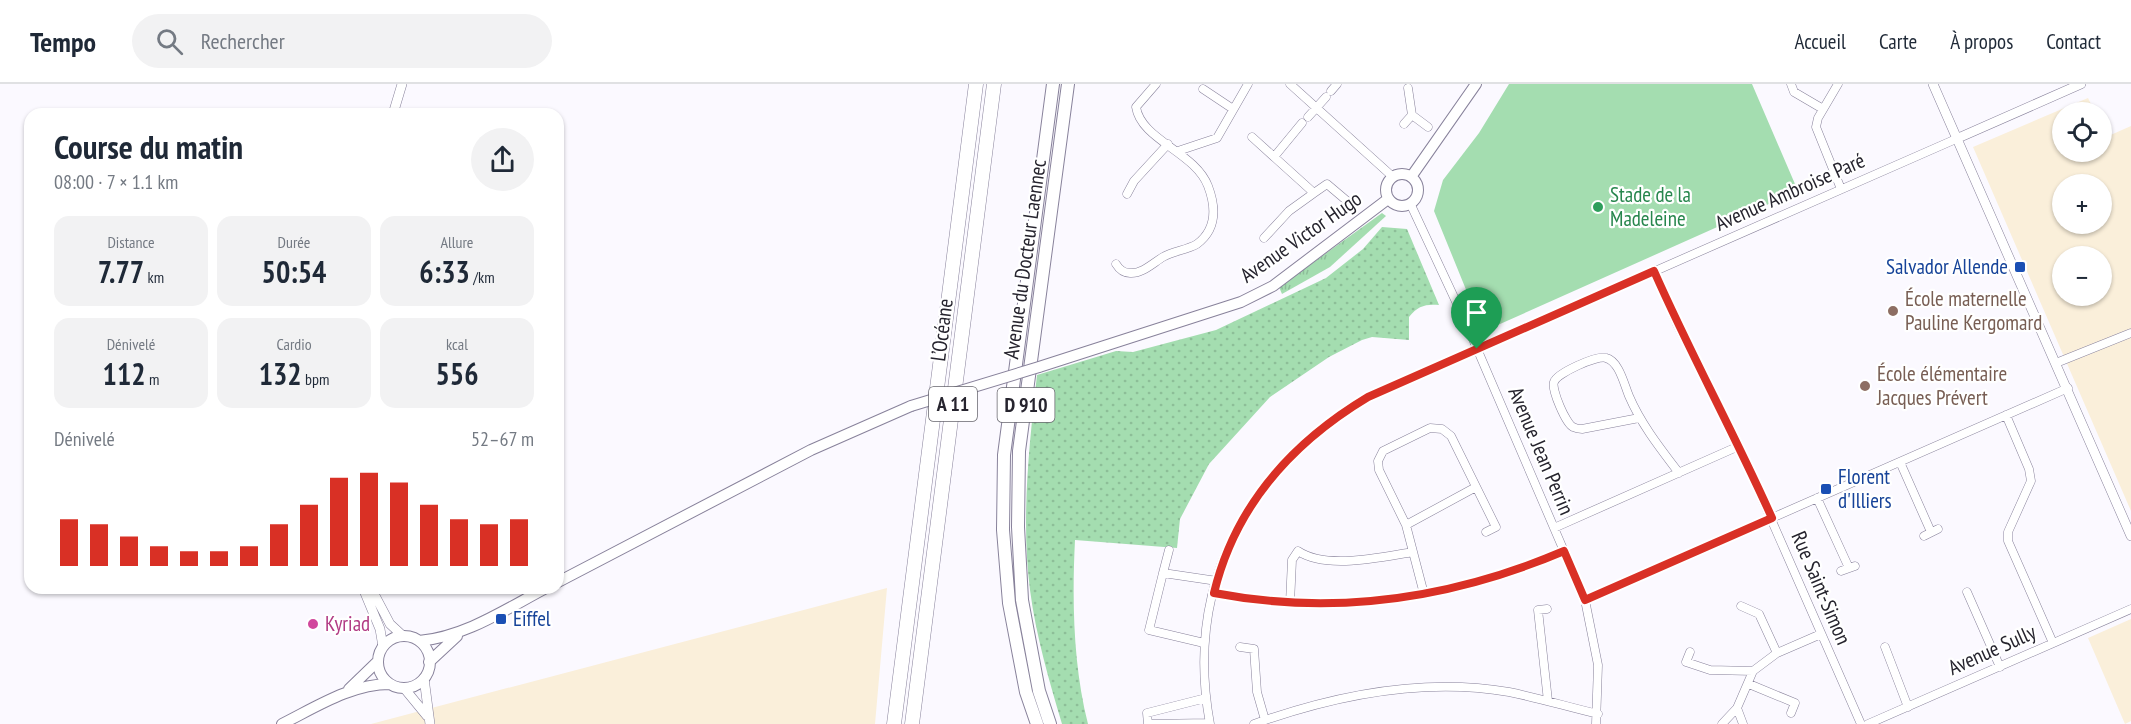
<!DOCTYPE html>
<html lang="fr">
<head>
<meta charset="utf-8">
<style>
	:root { --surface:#fff; --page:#f2f2f3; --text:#1f2937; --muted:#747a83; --line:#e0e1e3; --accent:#d93025 }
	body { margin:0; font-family:"PT Sans Narrow",sans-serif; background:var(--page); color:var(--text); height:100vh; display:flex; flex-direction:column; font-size:22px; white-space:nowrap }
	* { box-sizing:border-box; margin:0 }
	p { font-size:20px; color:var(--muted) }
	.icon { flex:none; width:33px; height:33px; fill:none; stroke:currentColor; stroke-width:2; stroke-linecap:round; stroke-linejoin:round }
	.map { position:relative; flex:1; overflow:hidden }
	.details { position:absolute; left:24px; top:24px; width:540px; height:486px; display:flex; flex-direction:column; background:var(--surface); border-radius:18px; box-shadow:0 2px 4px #0004 }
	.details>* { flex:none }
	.tools { position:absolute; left:2052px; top:18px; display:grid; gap:12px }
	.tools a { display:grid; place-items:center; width:60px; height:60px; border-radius:50%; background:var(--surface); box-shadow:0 2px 4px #0004; font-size:30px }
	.pin { position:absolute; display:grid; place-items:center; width:51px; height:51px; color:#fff; margin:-62px -26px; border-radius:50% 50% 50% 0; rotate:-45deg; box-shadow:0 0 6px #0007 }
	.pin .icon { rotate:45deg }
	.round { display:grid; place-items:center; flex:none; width:63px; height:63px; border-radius:32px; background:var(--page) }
	.overview { display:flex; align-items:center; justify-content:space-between; height:102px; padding:0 30px }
	h1 { font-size:33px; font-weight:600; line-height:45px }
	.figures { display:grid; grid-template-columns:repeat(3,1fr); gap:9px; height:102px; padding:6px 30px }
	.figures div { display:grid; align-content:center; border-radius:15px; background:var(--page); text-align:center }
	.figures b { font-size:30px; font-weight:600 }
	.figures small { font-size:16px; font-weight:400 }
	.figures p { font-size:16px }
	.chart { height:168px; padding:12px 30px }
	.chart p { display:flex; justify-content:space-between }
	.chart svg { width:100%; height:108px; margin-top:6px; stroke:var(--accent); stroke-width:6 }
	header { display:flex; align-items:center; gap:36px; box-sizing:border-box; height:84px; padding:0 30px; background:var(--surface); border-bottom:2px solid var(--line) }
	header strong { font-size:28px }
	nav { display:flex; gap:33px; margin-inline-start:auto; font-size:21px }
	.search { width:420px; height:54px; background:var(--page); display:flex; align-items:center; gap:15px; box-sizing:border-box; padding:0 21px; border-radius:33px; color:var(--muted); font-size:22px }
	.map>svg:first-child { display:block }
</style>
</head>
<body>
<header>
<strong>Tempo</strong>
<div class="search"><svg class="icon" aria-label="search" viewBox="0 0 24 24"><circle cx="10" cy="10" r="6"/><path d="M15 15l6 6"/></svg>Rechercher</div>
<nav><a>Accueil</a><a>Carte</a><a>À propos</a><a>Contact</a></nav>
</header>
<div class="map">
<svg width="2131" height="640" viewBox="0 0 2131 640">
	<defs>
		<pattern id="grass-tufts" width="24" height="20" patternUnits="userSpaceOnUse" patternTransform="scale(1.5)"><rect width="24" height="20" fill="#a4ddb0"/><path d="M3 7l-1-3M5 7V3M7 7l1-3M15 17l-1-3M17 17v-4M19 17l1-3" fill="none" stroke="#8dbe98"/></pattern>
		<pattern id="park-dots" width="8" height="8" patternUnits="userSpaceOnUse" patternTransform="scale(1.5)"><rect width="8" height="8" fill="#a4ddb0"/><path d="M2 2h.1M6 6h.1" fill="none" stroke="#8dbe98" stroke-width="1.8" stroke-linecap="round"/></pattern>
	</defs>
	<rect width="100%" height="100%" fill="#fbf9ff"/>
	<path fill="#faefda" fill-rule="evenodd" d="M2088 14 2095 28H2062V68H2102V45L2106 53 2131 42V427L1973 63ZM2062 100H2102V140H2062ZM2062 172H2102V212H2062Z
		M887 504 875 640H371Z
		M2131 535V637L2125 640 2088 554Z"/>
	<path fill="url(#grass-tufts)" d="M1382 129 1386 132 1330 183 1282 210 1279 203Z"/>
	<path fill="url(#park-dots)" d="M1382 143 1407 145 1439 221C1425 220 1418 222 1409 233V256L1372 253 1362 256 1329 273 1270 313 1209 380 1180 435 1177 464 1075 456C1072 516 1073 581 1088 640H1062C1049 596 1036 552 1030 506 1021 435 1029 362 1037 291L1116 267 1133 268 1216 246 1326 194 1363 165Z"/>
	<path fill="#a4ddb0" d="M1509 0H1752L1798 107 1491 244 1480 240 1434 127 1443 96 1479 49Z"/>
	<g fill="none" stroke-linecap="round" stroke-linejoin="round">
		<g stroke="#88829b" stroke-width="9">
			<path id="minor" d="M1290 0 1393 93
				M1791 0 1794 8 1823 25
				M1838 0 1818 34 1816 43 1841 105
				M1203 5 1233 25
				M1331 7 1337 0
				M1412 31 1428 43
				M1308 33 1326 13
				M1404 40 1412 31 1408 4
				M1252 53 1314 109 1289 127 1264 154
				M1178 67 1217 54 1248 0
				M1274 73 1302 39
				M1314 109 1327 100 1353 122
				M1127 110 1134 97 1168 60
				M1410 119 1466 239 1585 516 1598 581 1596 640
				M1116 180C1119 185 1124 189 1130 189 1142 190 1153 179 1163 173 1173 167 1187 166 1197 160 1217 145 1216 123 1208 102 1195 68 1141 56 1136 23L1156 0
				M1654 187 1677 240 1739 362 1861 640
				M2056 279 2131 249
				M2006 331 2029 385 2031 397 2008 448V457L2053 559
				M1639 334 1582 345C1580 345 1575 344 1573 343 1566 340 1551 305 1554 298 1557 289 1597 271 1606 274 1619 277 1624 300 1629 312 1641 340 1660 364 1679 389
				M1900 378 1931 448
				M1817 414 1849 484
				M1406 441 1476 403
				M1554 444 1739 362
				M1924 452 1938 445
				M1841 487 1855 482
				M1163 489 1169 466
				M1967 508 2000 583
				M1214 509C1338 532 1448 516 1564 467
				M1424 510 1406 441 1379 386 1378 377 1383 367 1430 344 1442 345 1451 352 1496 443 1486 448
				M1585 516 2068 304
				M1290 519 1292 476 1298 467C1326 486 1381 473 1413 468
				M1741 522 1759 530 1777 569
				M1547 525 1538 526 1548 617
				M1204 559 1149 546 1163 489 1217 497
				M1240 563 1254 565 1257 608 1265 636
				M1885 563 1908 623
				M1690 568 1686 578 1710 586 1753 587
				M1749 600 1795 619 1791 629
				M1206 614 1147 629 1148 640 1209 639
				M1210 640C1184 499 1248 384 1368 313L1956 55
				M1254 640C1335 611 1423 593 1509 608 1539 614 1568 623 1598 630
				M1722 640 1737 624
				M1743 640 1737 624 1753 587 1777 569 1821 550
				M1868 640 2131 525"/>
		</g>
		<g stroke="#88829b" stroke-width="10">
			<path id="tertiary" d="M1933 0 2131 452
				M393 30 402 0
				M1956 55 2081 0
				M363 504 380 545 383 563
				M371 504 390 540 403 552
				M424 594 430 640
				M404 604 427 632"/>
		</g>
		<g stroke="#88829b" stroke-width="12">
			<path id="secondary" d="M1386 106a16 16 0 1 1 32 0a16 16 0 1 1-32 0Z
				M1411 93 1476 0
				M1039 283 1241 218 1273 202 1388 115
				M558 498 811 366 911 322
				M378 578a26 26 0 1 1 52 0a26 26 0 1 1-52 0Z
				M419 557C465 553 506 525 546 504
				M429 578 457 552
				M349 605 378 577
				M282 640C316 623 351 600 390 600"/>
		</g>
		<g stroke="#88829b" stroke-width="14">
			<path id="primary" d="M1037 640 1026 608 1009 519 1003 446 1004 371 1053 0
				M1050 640 1039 607 1022 516 1018 443 1019 367 1068 0"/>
		</g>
		<g stroke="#88829b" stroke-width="15">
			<path id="motorway" d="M894 640 976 0
				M912 640 994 0"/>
		</g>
		<use href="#minor" stroke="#fff" stroke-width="8"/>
		<use href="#tertiary" stroke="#fff" stroke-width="9"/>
		<use href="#secondary" stroke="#fff" stroke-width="10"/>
		<use href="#primary" stroke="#fff" stroke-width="12"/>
		<use href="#motorway" stroke="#fff" stroke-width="14"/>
		<g stroke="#88829b" stroke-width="12" stroke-linecap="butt">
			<path id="secondary-bridge" d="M911 322 1039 283"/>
		</g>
		<use href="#secondary-bridge" stroke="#fff" stroke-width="10"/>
	</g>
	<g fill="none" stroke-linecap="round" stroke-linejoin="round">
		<g stroke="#fff" stroke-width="12">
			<path id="route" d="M1654 187C1691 271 1735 351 1772 434L1585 516 1564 467C1451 515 1334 532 1214 509 1235 422 1293 358 1368 313Z"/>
		</g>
		<use href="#route" stroke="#d93025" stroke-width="8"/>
	</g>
	<circle fill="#2e9e5b" stroke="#fff" stroke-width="2" cx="1598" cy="123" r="6"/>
	<g fill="#1a4fb4" stroke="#fff" stroke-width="2">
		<rect x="2014" y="177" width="12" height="12" rx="3"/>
		<rect x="1820" y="399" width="12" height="12" rx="3"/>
		<rect x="495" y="529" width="12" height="12" rx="3"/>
	</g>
	<g fill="#8d6e63" stroke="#fff" stroke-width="2">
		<circle cx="1893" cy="227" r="6"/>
		<circle cx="1865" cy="302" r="6"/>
	</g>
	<circle fill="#d1479c" stroke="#fff" stroke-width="2" cx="313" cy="540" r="6"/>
	<g text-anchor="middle" stroke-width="4.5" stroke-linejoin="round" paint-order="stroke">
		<g fill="#fff" stroke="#67666d" stroke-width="1.5">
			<rect x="929" y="303" width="48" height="34" rx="4.5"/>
			<rect x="997.5" y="304" width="57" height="34" rx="4.5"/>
		</g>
		<g font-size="20" font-weight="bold" fill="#26242e">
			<text x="953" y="327">A 11</text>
			<text x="1026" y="328">D 910</text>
		</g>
		<g font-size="21" fill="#26242e" stroke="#fff">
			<text transform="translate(1790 108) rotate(-24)" y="7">Avenue Ambroise Paré</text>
			<text transform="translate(1301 153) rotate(-35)" y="7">Avenue Victor Hugo</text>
			<text transform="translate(1025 175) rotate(-82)" y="7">Avenue du Docteur Laennec</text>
			<text transform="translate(942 246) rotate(-83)" y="7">L’Océane</text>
			<text transform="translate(1541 367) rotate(67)" y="7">Avenue Jean Perrin</text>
			<text transform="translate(1821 504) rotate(67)" y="7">Rue Saint-Simon</text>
			<text transform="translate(1992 566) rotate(-24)" y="7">Avenue Sully</text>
		</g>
		<g font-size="21" fill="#27864d" stroke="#fff" text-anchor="start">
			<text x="1610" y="118">Stade de la<tspan x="1610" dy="24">Madeleine</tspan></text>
		</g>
		<g font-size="21" fill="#164399" stroke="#fff" text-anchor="start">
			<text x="2008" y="190" text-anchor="end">Salvador Allende</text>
			<text x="1838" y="400">Florent<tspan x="1838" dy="24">d'Illiers</tspan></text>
			<text x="513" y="542">Eiffel</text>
		</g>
		<g font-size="21" fill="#785e54" stroke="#fff" text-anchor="start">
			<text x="1905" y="222">École maternelle<tspan x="1905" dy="24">Pauline Kergomard</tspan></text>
			<text x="1877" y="297">École élémentaire<tspan x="1877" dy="24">Jacques Prévert</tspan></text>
		</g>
		<g font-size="21" fill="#b23c85" stroke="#fff" text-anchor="start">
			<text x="325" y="547">Kyriad</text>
		</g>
	</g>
</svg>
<div class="tools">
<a><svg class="icon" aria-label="locate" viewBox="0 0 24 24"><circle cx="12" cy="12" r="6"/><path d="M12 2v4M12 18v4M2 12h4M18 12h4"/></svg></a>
<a>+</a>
<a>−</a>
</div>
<div class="pin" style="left:1477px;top:265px;background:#1e9e55"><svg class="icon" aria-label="arrive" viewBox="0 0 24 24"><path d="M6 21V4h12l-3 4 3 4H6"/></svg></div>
<section class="details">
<div class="overview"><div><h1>Course du matin</h1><p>08:00 · 7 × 1.1 km</p></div><a class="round"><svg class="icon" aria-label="share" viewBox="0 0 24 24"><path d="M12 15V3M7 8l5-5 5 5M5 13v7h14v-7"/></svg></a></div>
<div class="figures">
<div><p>Distance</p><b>7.77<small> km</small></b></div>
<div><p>Durée</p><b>50:54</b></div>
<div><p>Allure</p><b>6:33<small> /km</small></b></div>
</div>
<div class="figures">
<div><p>Dénivelé</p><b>112<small> m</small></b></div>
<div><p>Cardio</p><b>132<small> bpm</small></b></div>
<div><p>kcal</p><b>556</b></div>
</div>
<div class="chart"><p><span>Dénivelé</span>52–67 m</p>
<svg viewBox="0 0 160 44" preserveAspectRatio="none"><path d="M5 44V25M15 44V27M25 44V32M35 44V36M45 44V38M55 44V38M65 44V36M75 44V27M85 44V19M95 44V8M105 44V6M115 44V10M125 44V19M135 44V25M145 44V27M155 44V25"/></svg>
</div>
</section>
</div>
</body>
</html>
